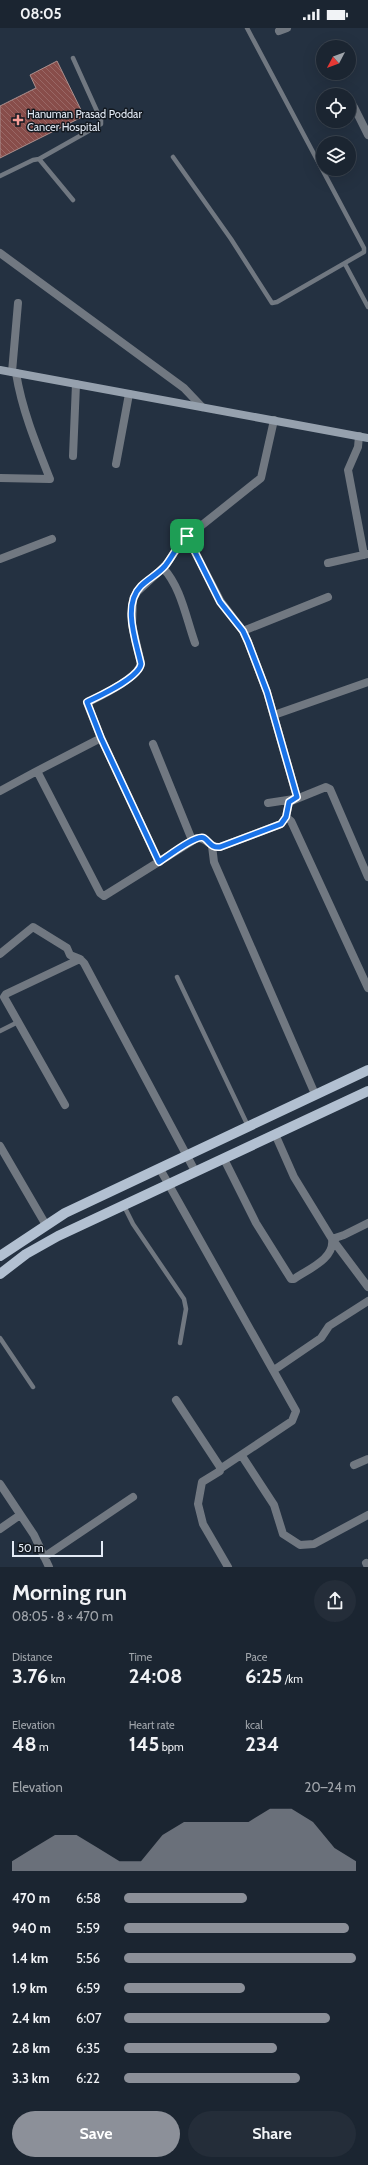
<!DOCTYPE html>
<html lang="en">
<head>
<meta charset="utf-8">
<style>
	:root { --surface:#1b2531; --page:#242d39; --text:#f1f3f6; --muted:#a0a5ab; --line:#39424d; --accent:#8c9099 }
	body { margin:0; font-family:Cabin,sans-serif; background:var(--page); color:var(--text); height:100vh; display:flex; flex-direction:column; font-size:15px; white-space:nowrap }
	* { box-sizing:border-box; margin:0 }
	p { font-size:13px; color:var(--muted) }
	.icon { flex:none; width:22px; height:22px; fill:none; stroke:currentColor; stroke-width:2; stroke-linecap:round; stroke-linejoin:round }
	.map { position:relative; height:1539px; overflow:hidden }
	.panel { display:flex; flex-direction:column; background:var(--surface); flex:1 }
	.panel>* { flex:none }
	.needle { width:26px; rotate:229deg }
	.controls { position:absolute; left:316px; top:12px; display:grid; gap:8px }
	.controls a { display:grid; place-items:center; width:40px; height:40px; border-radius:50%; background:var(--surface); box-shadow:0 4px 16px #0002,0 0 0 1px var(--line); font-size:20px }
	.scale { position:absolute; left:12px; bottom:10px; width:91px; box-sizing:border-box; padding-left:4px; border:2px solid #e3ebf6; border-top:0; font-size:11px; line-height:14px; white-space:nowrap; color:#e3ebf6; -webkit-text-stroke:3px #131920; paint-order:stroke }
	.pin { position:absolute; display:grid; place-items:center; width:34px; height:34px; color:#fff; margin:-17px; border-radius:8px; box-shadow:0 2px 6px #0006 }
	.round { display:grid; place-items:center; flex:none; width:42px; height:42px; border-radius:21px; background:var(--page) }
	.summary { display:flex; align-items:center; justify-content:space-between; height:68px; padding:0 12px }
	h1 { font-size:22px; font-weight:800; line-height:30px }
	.metrics { display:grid; grid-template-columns:repeat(3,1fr); gap:6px; height:68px; padding:4px 12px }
	.metrics div { display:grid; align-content:center }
	.metrics b { font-size:20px; font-weight:800 }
	.metrics small { font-size:11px; font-weight:400 }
	.metrics p { font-size:11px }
	.chart { height:112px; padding:8px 12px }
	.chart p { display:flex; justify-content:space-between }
	.chart svg { width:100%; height:72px; margin-top:4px; fill:var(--accent); opacity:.7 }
	.action { display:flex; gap:8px; margin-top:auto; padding:8px 12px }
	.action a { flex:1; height:46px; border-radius:24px; background:var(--accent); color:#fff; font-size:16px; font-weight:800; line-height:46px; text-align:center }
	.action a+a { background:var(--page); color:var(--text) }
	ul { padding:0 12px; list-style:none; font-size:13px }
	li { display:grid; grid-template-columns:64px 48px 1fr; align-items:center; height:30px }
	li i { height:10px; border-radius:5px; background:var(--accent) }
	.status { display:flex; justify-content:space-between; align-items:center; height:28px; padding:0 20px; background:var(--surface); direction:ltr }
	.status svg { height:11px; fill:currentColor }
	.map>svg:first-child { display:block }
</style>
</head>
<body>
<div class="status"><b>08:05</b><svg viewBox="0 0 49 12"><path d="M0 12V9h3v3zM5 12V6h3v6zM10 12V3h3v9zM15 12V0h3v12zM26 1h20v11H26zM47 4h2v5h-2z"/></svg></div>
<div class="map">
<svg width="368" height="1539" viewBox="0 0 368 1539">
	<defs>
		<pattern id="building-back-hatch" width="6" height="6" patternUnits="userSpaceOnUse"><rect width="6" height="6" fill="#884d4a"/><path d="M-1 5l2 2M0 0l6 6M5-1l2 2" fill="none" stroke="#996765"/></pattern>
	</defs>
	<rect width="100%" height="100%" fill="#243141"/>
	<path fill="url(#building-back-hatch)" stroke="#ab8f8d" d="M57 33 84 88 0 130V78L36 60 30 47Z"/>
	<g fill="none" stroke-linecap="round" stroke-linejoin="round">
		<path stroke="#717881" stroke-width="4.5" d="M173 129 231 211 272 275 277 274 364 224V220L247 0
			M39 131 101 96V92L73 30
			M0 148 33 132 39 131 73 172
			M345 236 368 279
			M177 949 248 1098
			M0 1003 18 994
			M124 1178 133 1196 184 1271 186 1281 180 1315
			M0 1310 33 1359"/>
		<path stroke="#717881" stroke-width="8" d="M279 3 287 0
			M354 79 368 107
			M0 225 184 360 202 379
			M12 344 18 275
			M359 408 358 419 348 442 364 527
			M73 428 76 356
			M116 436 129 366
			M0 450 50 451C36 416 22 382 16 345
			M187 509 221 574 243 603 248 614 267 664 297 769
			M0 531 52 511
			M328 535 368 526
			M163 540C181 559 186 590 195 615
			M243 603 328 569
			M274 687 368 654
			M153 716 192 812
			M37 743 101 710
			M0 763 37 743 100 865 104 868 197 810C207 809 209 820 220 819L281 796 286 789 289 774 326 759 330 761 368 849
			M268 775 294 771
			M286 789 291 793 368 960
			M212 818 214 834 315 1066
			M159 834 101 710 87 675C100 668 139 650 141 635L132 597 133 571 137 564 166 537 182 513 261 450 274 392
			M0 926 33 899 67 920 70 927 80 931
			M65 1077 4 969 6 966 80 931 84 935 195 1143
			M0 1118 46 1197
			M224 1131 256 1195 291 1251H294C308 1241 335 1231 332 1211L294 1149 275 1106
			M160 1141 296 1383 292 1393 220 1441
			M368 1195 344 1207 332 1211 368 1259
			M274 1342 321 1310 329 1298 368 1273
			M176 1372 220 1439V1443L202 1454 198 1476 203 1496 228 1539
			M242 1428 274 1477 283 1506 300 1517 314 1516 368 1487
			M354 1437 368 1431
			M0 1456 34 1507 49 1539
			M0 1501 20 1487
			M44 1529 133 1469
			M366 1535 368 1539"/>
		<path stroke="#96a1ae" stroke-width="8" d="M0 342 368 410"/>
		<path stroke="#b2c0d1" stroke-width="10" d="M0 1228 65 1185 368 1042
			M0 1246 26 1226 58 1208 368 1063"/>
	</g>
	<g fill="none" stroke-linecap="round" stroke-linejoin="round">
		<g stroke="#fff" stroke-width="8">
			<path id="route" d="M187 508 220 574 243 603 248 614 267 664 297 769 289 774 286 789 281 796 220 819C211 820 210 814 204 810 196 806 167 829 159 834L101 710 87 674C99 668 139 650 141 636 136 613 122 577 141 558 148 551 158 546 165 538 173 528 177 517 187 508Z"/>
		</g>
		<use href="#route" stroke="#1a73e8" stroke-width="5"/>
	</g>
	<path fill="#f59c96" stroke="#131920" stroke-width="1.5" d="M16 86h4v4h4v4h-4v4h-4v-4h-4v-4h4z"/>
	<g text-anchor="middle" stroke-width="3" stroke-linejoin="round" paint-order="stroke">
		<g font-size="11" fill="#e3ebf6" stroke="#131920" text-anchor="start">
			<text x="27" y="90">Hanuman Prasad Poddar<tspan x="27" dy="13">Cancer Hospital</tspan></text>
		</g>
	</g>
</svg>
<div class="controls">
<a><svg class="needle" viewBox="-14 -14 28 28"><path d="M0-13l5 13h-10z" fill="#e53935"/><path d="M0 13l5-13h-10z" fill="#a0a5ab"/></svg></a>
<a><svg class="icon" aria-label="locate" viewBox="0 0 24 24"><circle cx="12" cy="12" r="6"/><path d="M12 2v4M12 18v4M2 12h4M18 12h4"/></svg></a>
<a><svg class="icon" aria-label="layers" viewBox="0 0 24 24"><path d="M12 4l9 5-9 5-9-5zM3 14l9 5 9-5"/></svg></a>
</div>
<div class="scale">50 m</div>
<div class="pin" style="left:187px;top:508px;background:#1e9e55"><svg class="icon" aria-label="arrive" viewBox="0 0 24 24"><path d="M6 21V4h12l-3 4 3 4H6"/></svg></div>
</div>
<section class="panel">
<div class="summary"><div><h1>Morning run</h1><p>08:05 · 8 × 470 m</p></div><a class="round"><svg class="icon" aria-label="share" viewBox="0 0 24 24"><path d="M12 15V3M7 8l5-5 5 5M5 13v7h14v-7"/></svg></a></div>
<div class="metrics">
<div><p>Distance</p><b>3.76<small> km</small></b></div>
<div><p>Time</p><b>24:08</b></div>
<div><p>Pace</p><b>6:25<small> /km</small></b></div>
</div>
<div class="metrics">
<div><p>Elevation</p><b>48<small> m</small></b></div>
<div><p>Heart rate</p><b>145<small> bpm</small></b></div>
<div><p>kcal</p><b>234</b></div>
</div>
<div class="chart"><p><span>Elevation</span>20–24 m</p>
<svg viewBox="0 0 160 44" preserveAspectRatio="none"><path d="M0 44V38L10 30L20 22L30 22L40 30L50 38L60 38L70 22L80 14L90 14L100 14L110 14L120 6L130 6L140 14L150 30L160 38V44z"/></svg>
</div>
<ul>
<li><b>470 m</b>6:58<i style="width:53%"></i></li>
<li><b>940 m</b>5:59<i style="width:97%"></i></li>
<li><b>1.4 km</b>5:56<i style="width:100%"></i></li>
<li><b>1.9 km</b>6:59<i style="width:52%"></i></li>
<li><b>2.4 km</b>6:07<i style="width:89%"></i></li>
<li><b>2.8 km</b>6:35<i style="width:66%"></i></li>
<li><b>3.3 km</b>6:22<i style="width:76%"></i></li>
</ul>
<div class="action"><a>Save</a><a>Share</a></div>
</section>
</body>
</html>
